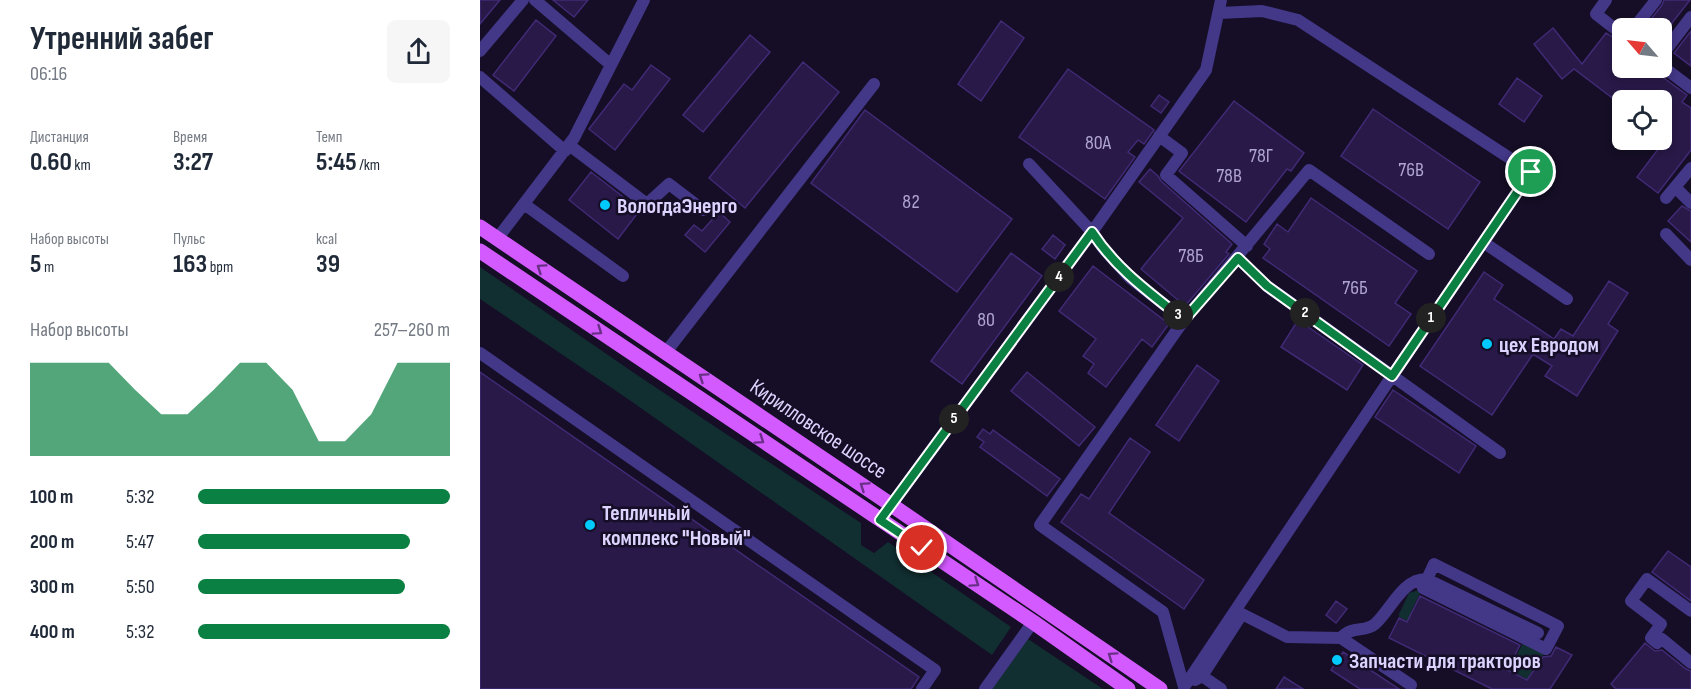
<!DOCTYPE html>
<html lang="ru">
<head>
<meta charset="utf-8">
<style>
	:root { --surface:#fff; --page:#f6f6f7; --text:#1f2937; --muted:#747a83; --accent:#0b8043 }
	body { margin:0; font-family:"Sofia Sans Condensed",sans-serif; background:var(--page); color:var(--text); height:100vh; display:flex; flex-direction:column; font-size:22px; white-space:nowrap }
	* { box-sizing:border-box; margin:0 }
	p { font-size:20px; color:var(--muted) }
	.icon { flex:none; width:33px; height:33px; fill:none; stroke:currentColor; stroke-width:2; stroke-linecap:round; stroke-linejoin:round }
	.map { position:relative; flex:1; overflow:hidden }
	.details { display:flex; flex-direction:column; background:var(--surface); width:480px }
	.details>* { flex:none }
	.needle { width:39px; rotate:298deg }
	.buttons { position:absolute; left:1132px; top:18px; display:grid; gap:12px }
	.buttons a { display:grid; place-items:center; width:60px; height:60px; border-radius:9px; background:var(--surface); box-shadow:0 3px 9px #0003; font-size:30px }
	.pin { position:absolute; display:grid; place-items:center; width:51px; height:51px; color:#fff; margin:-26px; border:3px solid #fff; border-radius:50%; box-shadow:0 2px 6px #0007 }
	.km { position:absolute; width:30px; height:30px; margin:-15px; border-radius:50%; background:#222; color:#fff; font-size:16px; line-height:30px; text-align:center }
	.round { display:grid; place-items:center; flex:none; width:63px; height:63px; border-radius:9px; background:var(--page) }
	.overview { display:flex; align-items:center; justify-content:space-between; height:102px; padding:0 30px }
	h1 { font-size:33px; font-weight:700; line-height:45px }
	.figures { display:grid; grid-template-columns:repeat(3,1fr); gap:9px; height:102px; padding:6px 30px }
	.figures div { display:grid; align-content:center }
	.figures b { font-size:26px; font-weight:700 }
	.figures small { font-size:16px; font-weight:400 }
	.figures p { font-size:16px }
	.chart { height:168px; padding:12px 30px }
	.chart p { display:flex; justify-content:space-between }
	.chart svg { width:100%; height:108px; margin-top:6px; fill:var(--accent); opacity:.7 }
	ul { padding:0 30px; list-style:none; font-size:20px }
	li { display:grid; grid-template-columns:96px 72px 1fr; align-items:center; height:45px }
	li i { height:15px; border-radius:8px; background:var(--accent) }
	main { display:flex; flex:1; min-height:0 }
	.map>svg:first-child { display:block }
</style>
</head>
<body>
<main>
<section class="details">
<div class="overview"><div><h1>Утренний забег</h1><p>06:16</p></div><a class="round"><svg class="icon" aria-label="share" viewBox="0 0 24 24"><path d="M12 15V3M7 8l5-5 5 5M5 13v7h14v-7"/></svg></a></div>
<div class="figures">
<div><p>Дистанция</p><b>0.60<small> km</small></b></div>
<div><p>Время</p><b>3:27</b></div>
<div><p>Темп</p><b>5:45<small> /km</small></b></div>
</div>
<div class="figures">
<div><p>Набор высоты</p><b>5<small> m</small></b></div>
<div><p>Пульс</p><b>163<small> bpm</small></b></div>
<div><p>kcal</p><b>39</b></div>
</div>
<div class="chart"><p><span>Набор высоты</span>257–260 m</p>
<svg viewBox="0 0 160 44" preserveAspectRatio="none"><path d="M0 44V6L10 6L20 6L30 6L40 17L50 27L60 27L70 17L80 6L90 6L100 17L110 38L120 38L130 27L140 6L150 6L160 6V44z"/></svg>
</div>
<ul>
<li><b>100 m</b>5:32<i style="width:100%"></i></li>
<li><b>200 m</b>5:47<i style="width:84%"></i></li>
<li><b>300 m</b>5:50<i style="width:82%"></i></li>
<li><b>400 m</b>5:32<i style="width:100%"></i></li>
</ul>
</section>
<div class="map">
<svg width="1211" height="689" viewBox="0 0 1211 689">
	<rect width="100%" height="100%" fill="#150e26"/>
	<path fill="#112e30" d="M0 267 160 377 381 523V545L394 553 408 542 531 627 512 655 148 399 0 299Z
		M942 589 931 612 1033 662 1043 643 1066 651 1047 679 919 617V614L929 593Z
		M548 639 623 689H511Z"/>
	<path fill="#281948" stroke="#412a75" stroke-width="1.5" d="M0 0H20L0 24Z
		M73 0H108L94 17Z
		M1184 0H1210L1188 28H1164L1182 5Z
		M56 20 76 36 34 91 13 75Z
		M521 21 544 38 501 101 478 84Z
		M1073 28 1102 64 1126 33 1143 43V68H1174L1177 73 1207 95 1202 102 1211 108V150L1178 193 1157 177 1182 144V100H1143V106L1094 69 1082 79 1054 44Z
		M1211 31V66L1194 53Z
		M270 35 290 52 223 132 203 115Z
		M323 62 359 92 265 208 229 178Z
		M171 65 190 79 135 150 109 129 144 84 152 90Z
		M588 69 674 130 664 144 658 140 648 152 655 157 625 199 539 137Z
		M1037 78 1062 96 1044 122 1019 104Z
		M679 95 689 102 681 113 671 106Z
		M754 101 824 153 811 171 807 169 766 222 699 171Z
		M893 109 1000 182 968 229 861 156Z
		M385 110 532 219 477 292 331 183Z
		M670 169 678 176 681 181 752 244 746 252 749 254 705 306 661 269 703 218 659 182Z
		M111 172 160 210 138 239 89 200Z
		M831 198 937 271 915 303 931 314 909 346 783 258 790 249 784 244 797 224 808 232Z
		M1202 206 1211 211V242L1188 221Z
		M239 212 250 222 225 252 205 235 214 225 222 231Z
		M573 235 585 245 575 259 562 249Z
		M531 253 562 276 482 384 451 361Z
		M613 266 689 324 672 347 662 339 626 387 608 373 614 364 603 356 616 339 579 311Z
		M1004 272 1023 285 1014 299 1074 339 1081 329 1093 336 1129 281 1148 293 1128 324 1138 331 1097 396 1065 376 1072 366 1053 354 1012 415 940 366Z
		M818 320 883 365 867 390 801 347Z
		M717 365 739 381 699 441 676 425Z
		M0 372 439 677 431 689H0Z
		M547 372 615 427 599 446 531 391Z
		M913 390 996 446 979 473 895 417Z
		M503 429 510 434 513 430 580 479 567 496 500 447 504 442 497 437Z
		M650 438 670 452 629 513 724 580 704 609 581 522 601 494 609 499Z
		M1188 551 1211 567V601L1172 572Z
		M940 596 1040 645 1027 670 1047 680 1063 657 1071 656 1076 647 1092 655 1070 689H1012L909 638 919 618 927 622Z
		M856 601 867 609 856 623 846 615Z
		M1165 643 1175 651 1182 650 1206 669 1211 671V689H1136L1131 684Z
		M863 652 919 689H880L851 670Z
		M804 677 823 689H796Z"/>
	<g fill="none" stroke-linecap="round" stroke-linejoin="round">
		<path stroke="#433787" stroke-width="12" d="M55 0 131 65
			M1126 0 1116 14 1143 35
			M1154 28 1176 0
			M0 51 43 0
			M1182 55 1211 17
			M1182 66 1211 88
			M0 77 85 151
			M679 136 702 153 686 175 767 246
			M89 145 167 204 189 184 223 210
			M549 164 612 232 622 247 650 278 704 320
			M1195 187 1211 203
			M1186 198 1211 168
			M44 204 143 276
			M1186 234 1211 260
			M17 239 94 138 164 0
			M1003 242 1087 299
			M758 258 787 286 1020 453
			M186 352 394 84
			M0 353 455 670 442 689
			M400 520 612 232 726 70 741 0
			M954 564 1078 626 1066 649 943 588Z
			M1211 611 1167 579 1151 601 1181 624 1171 638 1177 643 1182 639 1211 663
			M861 638C872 625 885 633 895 624 911 610 922 579 946 579L1058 633
			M722 676 762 614 807 637 861 638 931 685
			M715 680 722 676 741 689
			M704 687 912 376 1051 172 818 20 782 11 739 13
			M704 687 683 612 560 525 704 320 829 170 949 254
			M505 689 553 622"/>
		<path stroke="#d35aff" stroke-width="15" d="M0 227 410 504 680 689
			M0 251 553 622 648 689"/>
	</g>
	<defs><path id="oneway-chevron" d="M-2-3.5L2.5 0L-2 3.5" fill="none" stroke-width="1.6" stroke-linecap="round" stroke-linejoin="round" transform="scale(1.5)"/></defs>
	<g stroke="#6a3088">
		<use href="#oneway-chevron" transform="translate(61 268) rotate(-146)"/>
		<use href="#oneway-chevron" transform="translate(118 331) rotate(34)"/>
		<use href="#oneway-chevron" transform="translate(223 377) rotate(-146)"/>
		<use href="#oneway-chevron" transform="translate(280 440) rotate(34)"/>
		<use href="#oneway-chevron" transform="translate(384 486) rotate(-146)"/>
		<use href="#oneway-chevron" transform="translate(495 583) rotate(34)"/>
		<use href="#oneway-chevron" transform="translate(632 656) rotate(-145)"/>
	</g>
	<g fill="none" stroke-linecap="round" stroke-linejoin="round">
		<g stroke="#fff" stroke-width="12">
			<path id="route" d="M442 548 400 520 612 232C636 269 670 293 704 320L758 258 787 286 912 376 1051 172"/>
		</g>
		<use href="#route" stroke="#0b8043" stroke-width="8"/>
	</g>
	<g fill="#00c9fe" stroke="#150e26" stroke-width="2">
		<circle cx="125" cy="205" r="6"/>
		<circle cx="1007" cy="344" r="6"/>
		<circle cx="110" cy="525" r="6"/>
		<circle cx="857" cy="660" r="6"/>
	</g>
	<g text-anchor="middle" stroke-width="5" stroke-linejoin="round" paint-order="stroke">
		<g font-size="20" fill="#b0a4d1">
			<text x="618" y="149">80А</text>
			<text x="781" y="162">78Г</text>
			<text x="931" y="176">76В</text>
			<text x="749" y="182">78В</text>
			<text x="431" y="208">82</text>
			<text x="711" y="262">78Б</text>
			<text x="875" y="294">76Б</text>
			<text x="506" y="326">80</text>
		</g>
		<g font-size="22" font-weight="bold" fill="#ddd3ff" stroke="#150e26" text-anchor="start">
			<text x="137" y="213">ВологдаЭнерго</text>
			<text x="1019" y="352">цех Евродом</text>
			<text x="122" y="520">Тепличный<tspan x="122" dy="25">комплекс "Новый"</tspan></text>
			<text x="869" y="668">Запчасти для тракторов</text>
		</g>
		<g font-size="22" fill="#ddd3ff" stroke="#150e26">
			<text transform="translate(339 428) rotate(34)" y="8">Кирилловское шоссе</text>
		</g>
	</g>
</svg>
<div class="buttons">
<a><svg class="needle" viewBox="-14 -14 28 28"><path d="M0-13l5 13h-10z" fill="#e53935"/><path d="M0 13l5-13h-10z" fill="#747a83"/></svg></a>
<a><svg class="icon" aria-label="locate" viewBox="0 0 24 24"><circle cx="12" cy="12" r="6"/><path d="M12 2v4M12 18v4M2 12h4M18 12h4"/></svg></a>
</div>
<div class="pin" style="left:1051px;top:172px;background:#1e9e55"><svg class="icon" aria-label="arrive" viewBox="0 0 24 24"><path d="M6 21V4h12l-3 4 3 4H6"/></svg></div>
<div class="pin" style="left:442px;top:548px;background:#d93025"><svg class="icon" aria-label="check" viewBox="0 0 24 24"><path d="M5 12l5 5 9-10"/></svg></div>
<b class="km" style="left:951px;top:318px">1</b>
<b class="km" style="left:825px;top:313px">2</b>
<b class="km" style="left:698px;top:315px">3</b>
<b class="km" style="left:579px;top:277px">4</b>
<b class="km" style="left:474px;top:419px">5</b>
</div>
</main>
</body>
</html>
